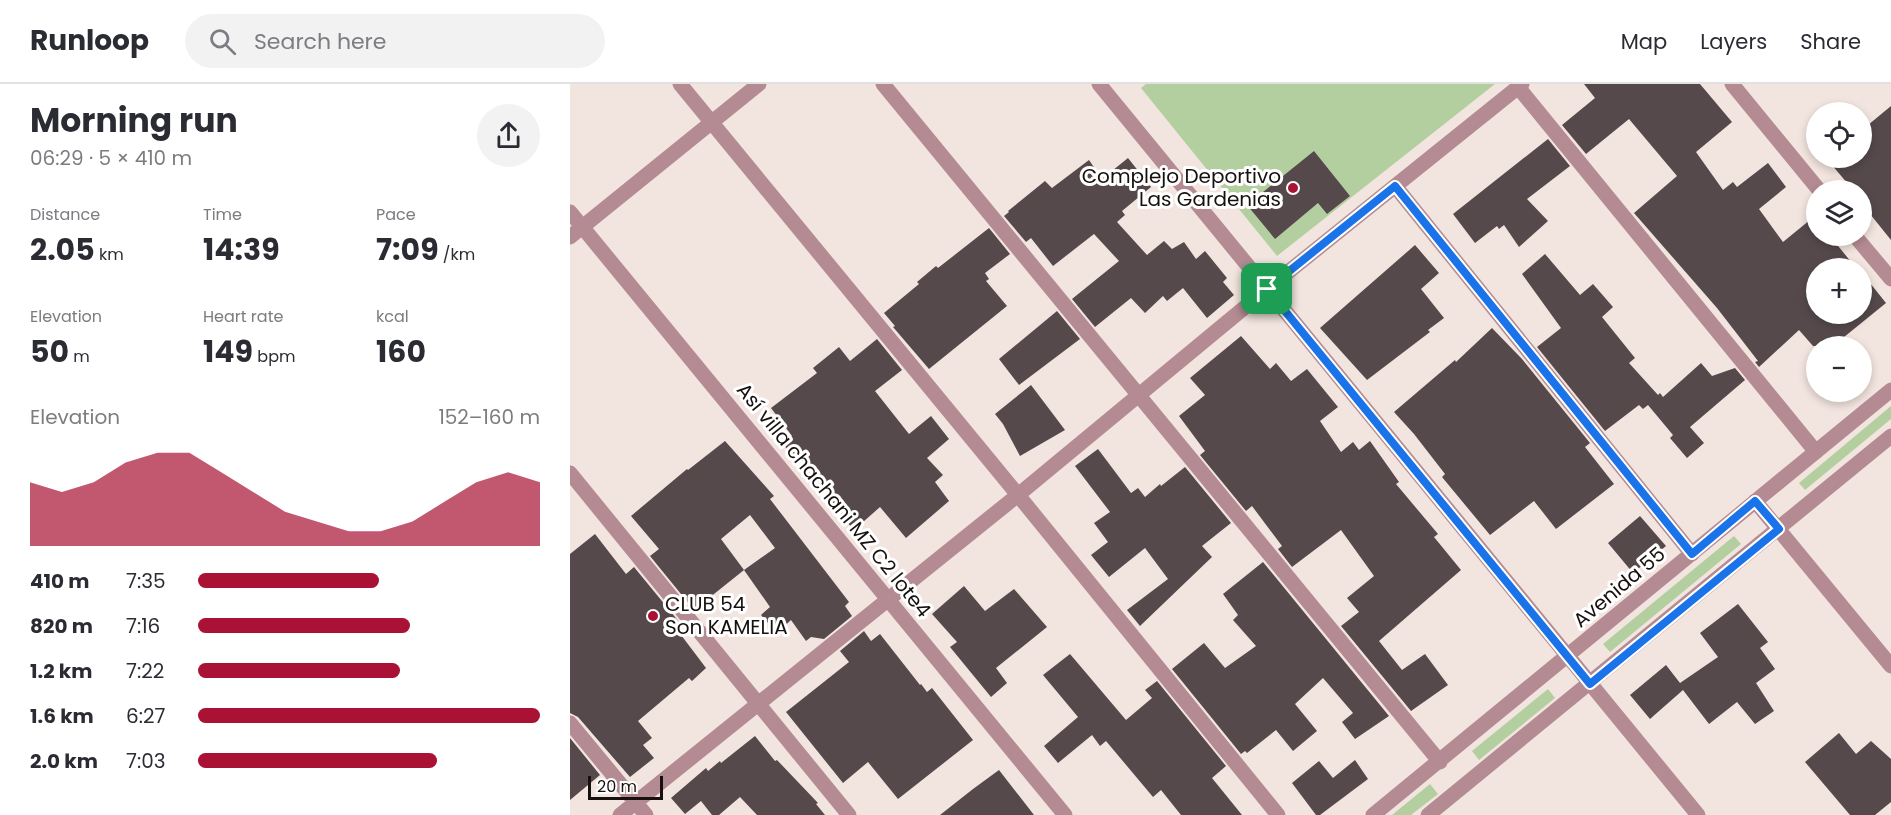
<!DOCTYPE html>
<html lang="en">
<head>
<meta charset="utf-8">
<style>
	:root { --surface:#fff; --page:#f2f2f3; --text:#2b2b33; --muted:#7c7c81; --line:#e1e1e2; --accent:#a91235 }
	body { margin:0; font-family:Poppins,sans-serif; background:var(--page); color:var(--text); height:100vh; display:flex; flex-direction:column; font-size:22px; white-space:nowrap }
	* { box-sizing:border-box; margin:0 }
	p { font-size:20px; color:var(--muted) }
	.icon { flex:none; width:33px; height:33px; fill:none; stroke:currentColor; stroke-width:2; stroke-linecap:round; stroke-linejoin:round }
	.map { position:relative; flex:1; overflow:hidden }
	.details { display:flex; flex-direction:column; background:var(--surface); width:570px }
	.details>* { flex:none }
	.controls { position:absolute; left:1236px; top:18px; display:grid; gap:12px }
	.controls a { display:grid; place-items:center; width:66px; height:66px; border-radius:50%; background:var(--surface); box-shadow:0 3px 9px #0003; font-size:30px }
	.scale { position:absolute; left:18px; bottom:15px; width:75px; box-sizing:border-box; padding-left:6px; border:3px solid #16110f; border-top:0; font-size:16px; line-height:21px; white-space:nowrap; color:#16110f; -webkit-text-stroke:4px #fff; paint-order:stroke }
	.pin { position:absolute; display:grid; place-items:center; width:51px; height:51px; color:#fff; margin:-26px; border-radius:12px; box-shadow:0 3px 9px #0006 }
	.round { display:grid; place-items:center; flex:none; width:63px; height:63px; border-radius:32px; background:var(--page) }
	.overview { display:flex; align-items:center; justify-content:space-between; height:102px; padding:0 30px }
	h1 { font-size:33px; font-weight:700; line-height:45px }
	.metrics { display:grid; grid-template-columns:repeat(3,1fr); gap:9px; height:102px; padding:6px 30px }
	.metrics div { display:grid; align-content:center }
	.metrics b { font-size:30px; font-weight:700 }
	.metrics small { font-size:16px; font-weight:400 }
	.metrics p { font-size:16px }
	.chart { height:168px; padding:12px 30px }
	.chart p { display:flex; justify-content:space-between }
	.chart svg { width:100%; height:108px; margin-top:6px; fill:var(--accent); opacity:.7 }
	ul { padding:0 30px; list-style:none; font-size:20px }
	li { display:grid; grid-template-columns:96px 72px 1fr; align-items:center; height:45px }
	li i { height:15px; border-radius:8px; background:var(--accent) }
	header { display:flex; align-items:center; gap:36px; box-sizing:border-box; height:84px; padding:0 30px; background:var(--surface); border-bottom:2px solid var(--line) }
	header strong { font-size:28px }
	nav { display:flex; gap:33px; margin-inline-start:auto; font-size:21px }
	.search { width:420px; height:54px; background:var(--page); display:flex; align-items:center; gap:15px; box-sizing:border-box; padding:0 21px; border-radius:33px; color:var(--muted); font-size:22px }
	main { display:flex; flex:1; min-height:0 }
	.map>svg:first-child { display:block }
</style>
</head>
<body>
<header>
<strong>Runloop</strong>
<div class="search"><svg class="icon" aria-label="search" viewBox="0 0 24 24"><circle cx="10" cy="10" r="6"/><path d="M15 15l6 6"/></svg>Search here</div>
<nav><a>Map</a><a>Layers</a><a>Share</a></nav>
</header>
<main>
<section class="details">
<div class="overview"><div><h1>Morning run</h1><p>06:29 · 5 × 410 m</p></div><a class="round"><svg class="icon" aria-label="share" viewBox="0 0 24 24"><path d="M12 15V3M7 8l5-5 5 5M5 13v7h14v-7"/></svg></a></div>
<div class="metrics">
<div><p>Distance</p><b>2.05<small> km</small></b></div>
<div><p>Time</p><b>14:39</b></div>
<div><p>Pace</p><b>7:09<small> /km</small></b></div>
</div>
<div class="metrics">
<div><p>Elevation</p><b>50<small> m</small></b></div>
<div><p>Heart rate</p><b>149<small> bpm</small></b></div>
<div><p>kcal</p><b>160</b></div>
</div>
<div class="chart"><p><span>Elevation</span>152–160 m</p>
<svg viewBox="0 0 160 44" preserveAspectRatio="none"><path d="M0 44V18L10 22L20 18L30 10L40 6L50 6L60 14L70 22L80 30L90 34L100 38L110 38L120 34L130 26L140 18L150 14L160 18V44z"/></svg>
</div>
<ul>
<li><b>410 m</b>7:35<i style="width:53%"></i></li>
<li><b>820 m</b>7:16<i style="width:62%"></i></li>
<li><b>1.2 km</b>7:22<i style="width:59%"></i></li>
<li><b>1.6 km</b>6:27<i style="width:100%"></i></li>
<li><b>2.0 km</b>7:03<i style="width:70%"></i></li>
</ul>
</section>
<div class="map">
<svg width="1321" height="731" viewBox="0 0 1321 731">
	<rect width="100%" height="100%" fill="#f2e4de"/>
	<path fill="#b4cf9f" d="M576 0H925L707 172 571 4Z
		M1321 322V335L1235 406 1229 399Z
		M1164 452 1171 460 1040 568 1033 560Z
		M978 605 985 614 909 676 902 667Z
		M860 700 868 710 841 731H822Z"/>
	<path fill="#55494c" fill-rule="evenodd" d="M1014 0H1130L1162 38 1126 68 1153 106 1163 98 1167 103 1198 79 1216 103 1189 125 1213 158 1246 131V152H1260L1286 184H1246V230H1292V189L1316 219 1263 262H1243L1229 246 1189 283 1185 278 1188 277 1147 224 1064 129 1107 92 1059 35 1016 70 992 41 1025 14Z
		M1321 22V156L1292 120V106H1283L1256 74H1292V46Z
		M978 55 1000 82 957 115 978 137 949 163 934 141 929 145 927 142 905 159 883 130Z
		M744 67 780 112 757 130 748 119 705 155 677 121Z
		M558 74 581 103 552 127 555 131 547 138 577 171 594 157 602 165 614 158 626 175 635 167 657 194 653 198 664 211 637 234 613 204 597 217 593 212 575 229 561 214 525 243 502 215 549 177 524 150 483 182 461 154 456 158 434 132 439 128 438 127 475 97 482 104 519 76 532 95Z
		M419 144 440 170 415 189 419 195 416 197 437 222 359 285 323 243 325 242 314 229 349 200 347 198 366 182 368 184Z
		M845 161 869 189 851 205 874 234 858 246 860 248 797 296 750 244Z
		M975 170 1010 211 1023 200 1043 223 1032 233 1065 274 1059 279 1088 311 1090 309 1093 313 1131 279 1142 292 1165 284 1175 296 1120 343 1134 359 1117 374 1100 354 1103 351 1078 321 1073 325 1069 321 1035 347 967 263 991 244 952 190Z
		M487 227 510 255 449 301 429 275Z
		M922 244 952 275 1020 359 1015 363 1044 400 986 445 964 417 920 451 872 393 875 390 844 350 824 328 885 276 886 278Z
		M671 252 700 285 706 279 721 297 737 285 768 323 750 337 771 368 783 358 789 366 800 357 829 398 826 400 868 450 864 453 891 486 809 557 832 586 855 570 878 601 841 627 771 542 789 528 777 514 804 492 771 446 722 483 708 465 712 462 682 422 676 427 630 371 635 367 609 332 635 311 620 294Z
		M307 255 332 286 305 307 339 350 361 332 379 355 357 374 373 391 365 398 379 417 336 454 310 423 284 446 260 419 266 414 233 374 228 378 213 360 222 352 201 324 247 289 243 284 269 263 280 277Z
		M461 301 495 346 450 372 433 340 425 330Z
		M155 357 204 412 200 415 279 518 275 522 282 532 254 555 241 553 236 557 221 536 207 549 191 531 200 523 174 486 124 526 80 472 89 465 61 432 117 385 118 386ZM180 431 205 464 174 486 151 455Z
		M528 365 561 409 568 404 575 413 590 400 591 402 615 383 661 439 632 462 642 473 570 542 557 526 598 495 575 464 539 493 521 471 538 458 524 439 540 428 505 382Z
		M1070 432 1096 462 1063 489 1038 459Z
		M25 450 56 490 64 483 110 539 105 543 136 584 122 597 119 594 68 637 82 654 73 661 84 674 60 693 8 633 0 629V470Z
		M693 478 819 632 785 655 772 638 783 629 753 594 725 620 747 647 723 667 706 646 677 669 675 667 671 670 602 585 634 559 655 584 686 562 663 536 668 531 653 510Z
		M394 502 415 527 444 505 477 543 426 584 437 599 421 613 380 563 387 558 362 530Z
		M1168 520 1198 558 1190 564 1205 585 1186 599 1204 627 1185 640 1167 618 1139 640 1113 606 1080 635 1060 611 1096 581 1110 599 1148 573 1130 549Z
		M294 547 301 557 310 550 350 601 351 600 357 608 362 604 403 656 328 715 298 678 273 699 216 628 279 578 270 567Z
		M500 570 556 636 582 614 575 606 587 597 656 682 642 694 672 731H611L591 706 583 713 536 657 530 662 522 651 488 679 474 662 508 633 473 591Z
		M1269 649 1286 670 1301 657 1321 675V718L1305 731H1280L1235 678Z
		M185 652 205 677 207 676 248 719 246 720 255 731H187L170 713 149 731H142L131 717 115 730 101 714 136 684 138 687 150 677 151 679Z
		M0 654 30 691 0 716Z
		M785 676 798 695 750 731H746L722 699 749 677 763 694Z
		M429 686 464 731H370L403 705Z"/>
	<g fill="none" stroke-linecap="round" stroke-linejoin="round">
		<path stroke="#b48b92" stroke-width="15" d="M110 0 448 411 708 731
			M313 0 870 678
			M529 0 1128 731
			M1162 0 1249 106
			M948 3 1246 368
			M825 102 1122 470
			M0 128 495 731
			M1285 152 1321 195
			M0 153 189 0
			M0 389 279 731
			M1185 417 1321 582
			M0 639 76 731
			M50 731 448 411 697 205 952 0
			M803 731 1321 306
			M858 731 1321 352"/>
	</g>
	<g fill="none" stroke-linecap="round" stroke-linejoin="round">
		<g stroke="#fff" stroke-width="12">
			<path id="route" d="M825 102 1122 470 1185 417 1209 445 1020 600 697 205Z"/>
		</g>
		<use href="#route" stroke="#1a73e8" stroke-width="8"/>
	</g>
	<g fill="#a91235" stroke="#fff" stroke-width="2">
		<circle cx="723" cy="104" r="6"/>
		<circle cx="83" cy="532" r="6"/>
	</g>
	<g text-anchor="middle" stroke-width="6" stroke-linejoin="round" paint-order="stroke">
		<g font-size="20" fill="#16110f" stroke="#fff" text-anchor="end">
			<text x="711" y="99">Complejo Deportivo<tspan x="711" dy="23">Las Gardenias</tspan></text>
			<text x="95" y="527" text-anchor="start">CLUB 54<tspan x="95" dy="23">Son KAMELIA</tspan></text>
		</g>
		<g font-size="20" fill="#16110f" stroke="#fff">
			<text transform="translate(264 416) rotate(51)" y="7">Así villa chachani MZ C2 lote4</text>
			<text transform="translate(1049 503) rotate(-40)" y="7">Avenida 55</text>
		</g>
	</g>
</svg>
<div class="controls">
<a><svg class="icon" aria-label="locate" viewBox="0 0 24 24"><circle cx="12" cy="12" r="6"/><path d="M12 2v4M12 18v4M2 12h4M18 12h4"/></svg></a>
<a><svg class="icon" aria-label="layers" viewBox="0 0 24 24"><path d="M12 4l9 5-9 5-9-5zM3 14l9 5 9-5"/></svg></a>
<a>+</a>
<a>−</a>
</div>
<div class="scale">20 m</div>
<div class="pin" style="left:697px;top:205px;background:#1e9e55"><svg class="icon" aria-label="arrive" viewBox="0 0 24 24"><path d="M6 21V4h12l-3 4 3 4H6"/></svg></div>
</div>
</main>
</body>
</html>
